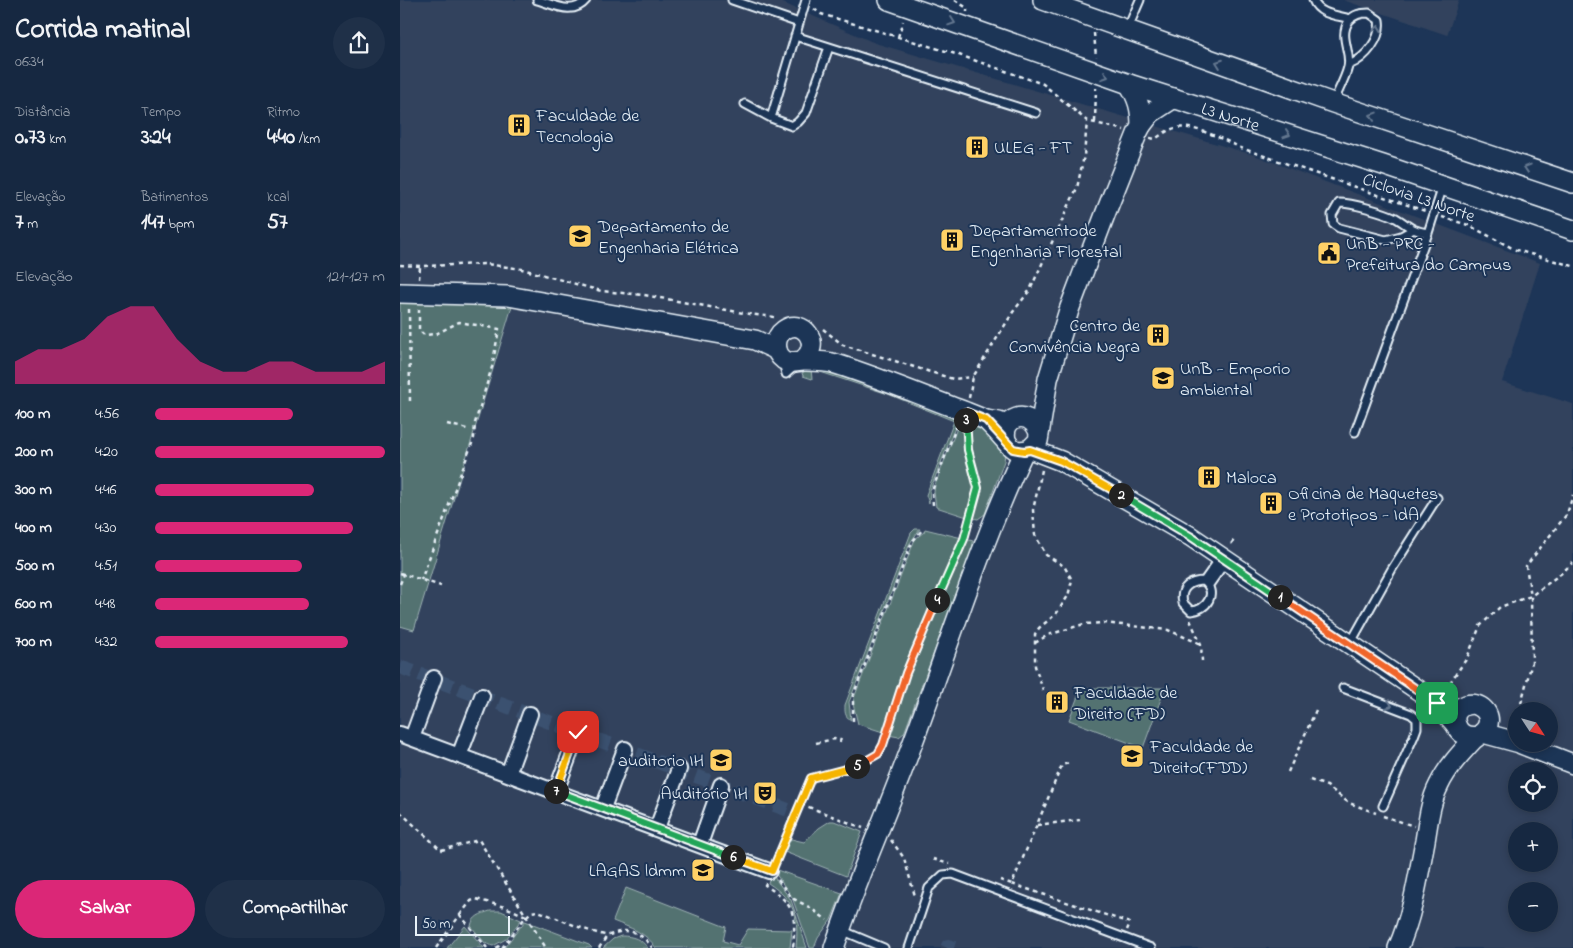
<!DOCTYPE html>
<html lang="pt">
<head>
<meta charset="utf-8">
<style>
	:root { --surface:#162841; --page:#1f3048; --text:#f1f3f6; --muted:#9ea6b1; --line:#35445a; --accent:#db2777 }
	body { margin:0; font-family:"Indie Flower",sans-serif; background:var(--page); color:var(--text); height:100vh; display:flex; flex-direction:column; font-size:19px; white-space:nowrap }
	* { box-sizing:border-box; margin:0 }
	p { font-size:16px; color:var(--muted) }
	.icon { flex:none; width:28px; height:28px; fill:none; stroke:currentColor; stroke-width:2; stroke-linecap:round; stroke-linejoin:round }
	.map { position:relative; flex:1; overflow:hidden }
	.sheet { display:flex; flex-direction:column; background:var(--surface); width:400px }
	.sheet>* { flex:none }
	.needle { width:32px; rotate:126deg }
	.buttons { position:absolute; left:1108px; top:702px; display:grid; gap:10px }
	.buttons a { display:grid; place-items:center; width:50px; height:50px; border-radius:50%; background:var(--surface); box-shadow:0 2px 8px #0003,0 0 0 1px var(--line); font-size:25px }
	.scale { position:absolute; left:15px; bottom:12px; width:95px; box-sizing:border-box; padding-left:5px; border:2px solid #e8f1f8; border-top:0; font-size:14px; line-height:18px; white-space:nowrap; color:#e8f1f8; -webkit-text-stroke:4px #1d3557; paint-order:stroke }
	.pin { position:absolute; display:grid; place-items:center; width:42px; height:42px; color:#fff; margin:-21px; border-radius:10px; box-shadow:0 2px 8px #0006 }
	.km { position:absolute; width:25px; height:25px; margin:-12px; border-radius:50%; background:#222; color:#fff; font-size:14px; line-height:25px; text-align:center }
	.round { display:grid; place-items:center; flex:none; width:52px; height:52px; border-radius:26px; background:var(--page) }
	.headline { display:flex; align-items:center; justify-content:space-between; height:85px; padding:0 15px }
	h1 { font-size:28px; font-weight:700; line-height:38px }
	.stats { display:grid; grid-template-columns:repeat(3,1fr); gap:8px; height:85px; padding:5px 15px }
	.stats div { display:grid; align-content:center }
	.stats b { font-size:21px; font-weight:700 }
	.stats small { font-size:14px; font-weight:400 }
	.stats p { font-size:14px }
	.chart { height:140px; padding:10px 15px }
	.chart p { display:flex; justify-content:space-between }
	.chart svg { width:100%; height:90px; margin-top:5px; fill:var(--accent); opacity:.7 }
	.action { display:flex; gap:10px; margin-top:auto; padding:10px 15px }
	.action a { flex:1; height:58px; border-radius:30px; background:var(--accent); color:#fff; font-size:20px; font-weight:700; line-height:58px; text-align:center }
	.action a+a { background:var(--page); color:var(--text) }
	ul { padding:0 15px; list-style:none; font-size:16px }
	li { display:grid; grid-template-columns:80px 60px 1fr; align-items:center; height:38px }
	li i { height:12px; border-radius:6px; background:var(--accent) }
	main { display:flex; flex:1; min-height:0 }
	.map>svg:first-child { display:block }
</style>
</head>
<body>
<main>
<section class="sheet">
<div class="headline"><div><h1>Corrida matinal</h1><p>06:34</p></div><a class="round"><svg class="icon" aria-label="share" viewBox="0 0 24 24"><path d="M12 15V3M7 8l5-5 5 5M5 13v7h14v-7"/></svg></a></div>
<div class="stats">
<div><p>Distância</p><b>0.73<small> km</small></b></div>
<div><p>Tempo</p><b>3:24</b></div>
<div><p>Ritmo</p><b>4:40<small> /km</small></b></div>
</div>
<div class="stats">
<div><p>Elevação</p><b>7<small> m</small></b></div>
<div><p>Batimentos</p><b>147<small> bpm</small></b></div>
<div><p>kcal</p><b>57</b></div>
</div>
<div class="chart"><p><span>Elevação</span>121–127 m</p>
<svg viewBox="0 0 160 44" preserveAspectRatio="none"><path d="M0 44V33L10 27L20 27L30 22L40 11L50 6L60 6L70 22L80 33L90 38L100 38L110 33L120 33L130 38L140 38L150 38L160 33V44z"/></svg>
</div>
<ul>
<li><b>100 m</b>4:56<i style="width:60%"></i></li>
<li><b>200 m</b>4:20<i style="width:100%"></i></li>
<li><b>300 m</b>4:46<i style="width:69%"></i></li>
<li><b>400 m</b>4:30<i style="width:86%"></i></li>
<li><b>500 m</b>4:51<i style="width:64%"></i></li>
<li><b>600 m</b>4:48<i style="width:67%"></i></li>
<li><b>700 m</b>4:32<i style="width:84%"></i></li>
</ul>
<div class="action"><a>Salvar</a><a>Compartilhar</a></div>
</section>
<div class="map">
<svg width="1173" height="948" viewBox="0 0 1173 948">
	<rect width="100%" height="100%" fill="#1d3557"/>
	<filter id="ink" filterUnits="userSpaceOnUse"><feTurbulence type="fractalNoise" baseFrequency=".02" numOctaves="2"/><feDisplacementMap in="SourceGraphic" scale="10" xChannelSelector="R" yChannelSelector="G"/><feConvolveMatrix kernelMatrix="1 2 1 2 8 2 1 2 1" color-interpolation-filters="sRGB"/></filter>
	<g filter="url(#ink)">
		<path fill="#31425d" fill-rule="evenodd" d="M0 0H380L383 3 475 43 854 155 1140 263 1102 382 1173 404V948H0ZM1116 711H1149V744H1116ZM1116 771H1149V804H1116ZM1116 831H1149V864H1116ZM1116 891H1149V924H1116Z
			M943 0H1059L1047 35Z"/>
		<path fill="#537271" stroke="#9eb2b4" d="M0 298 113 303 14 630 0 626Z
			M416 365 553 416 556 425 530 490 529 503 526 495 554 421 488 394 411 369 412 379 403 376 402 373Z
			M562 415 567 454 576 487 567 517 536 507 534 492 535 485Z
			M567 417 591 429 605 454 604 461 585 514 578 519 572 518 581 489V481L572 450Z
			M515 529H520L510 543 451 697 449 702 451 720C444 716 445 711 445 705L511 533Z
			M525 529 562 538 507 661 483 732 458 724 453 704 454 698 515 539 524 532Z
			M566 539 573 541V547L506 728 504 733 499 737 488 735 510 666Z
			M681 688H765L743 748 669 720Z
			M430 821H434L462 832 446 876 382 851 387 838 404 842 419 828Z
			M374 869 442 893 431 920 418 938 414 948H410L392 897 373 870Z
			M371 873 391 900 407 948H396C399 916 395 901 368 883Z
			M226 888 326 927 323 941 338 945 348 929 392 930 390 948H256C246 932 230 928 213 921Z
			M90 911H101L121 920 106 939 93 946 85 943 71 926C73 916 81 914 90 911Z
			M125 921 189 945 192 948H104Z
			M65 926 84 948H47Z
			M221 936C233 936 241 939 248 948H203L213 939Z"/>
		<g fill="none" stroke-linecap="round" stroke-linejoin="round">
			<path stroke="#3b516f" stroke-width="14" stroke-dasharray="14 7" stroke-linecap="butt" d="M0 667 391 811
				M547 948 548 946 554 948"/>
			<g stroke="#e8f1f8" stroke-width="11">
				<path id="lane" d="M137 0C155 5 173 16 186 0
					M332 0 399 23
					M913 0C919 15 936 15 951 19
					M727 30 740 0
					M395 36 636 113
					M933 103C938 91 945 79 948 67 952 52 938 37 949 21 954 14 961 13 969 13L979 20C982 38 966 58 949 65
					M345 104 371 118 392 126 398 122 406 113 429 47
					M371 118 406 0
					M1012 230 1001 236 986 240 939 228 933 224 932 215 939 203C952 203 984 212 996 218 1011 227 1010 230 1028 233L1043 186
					M383 362 386 374 395 366
					M955 432 1028 233
					M804 581C818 593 807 610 791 611L783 603C779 587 791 581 804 581Z
					M804 581 821 557
					M809 585 826 561
					M950 644 992 569 1037 498
					M943 688 1011 714 1017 719V728L1014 736 983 806
					M441 930 484 948
					M509 948 529 888 543 875 553 874 751 948"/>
			</g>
			<g stroke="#e8f1f8" stroke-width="18">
				<path id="street" d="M0 734 369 871
					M12 738 34 678
					M59 756 82 696
					M108 774 130 714
					M156 791 178 732
					M203 808 225 749
					M257 828 279 769
					M300 844 321 785"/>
			</g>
			<g stroke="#e8f1f8" stroke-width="22">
				<g id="secondary">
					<path id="s1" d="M489 0 729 84 983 165 1173 230"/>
					<path d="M643 0 933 103 1173 183"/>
					<path d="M729 84C738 98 741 109 741 126"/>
					<path d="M0 293 108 296 355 340 377 350"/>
					<path d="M403 360C423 344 403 317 384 330 374 337 374 353 384 360 392 365 398 360 406 361 415 361 427 361 436 364 480 378 523 396 566 412L586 420 599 422"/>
					<path d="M586 420C592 426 598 432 603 438 612 448 614 454 630 449L638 441 648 379 669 310 706 212 737 134 741 126 751 113 774 98"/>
					<path d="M606 440C601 417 628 408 638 430"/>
					<path d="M630 449 661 461 790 536 1037 703 1056 725"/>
					<path d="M1083 733 1116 742"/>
					<path d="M1121 744 1173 764"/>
					<path d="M434 948C456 882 485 818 509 753 547 652 578 549 624 451"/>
					<path d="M998 948C1013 914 1018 877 1025 841 1028 823 1030 802 1039 785 1047 768 1060 754 1073 740 1078 736 1084 733 1087 727 1093 714 1080 701 1066 705 1046 711 1055 741 1078 736"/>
				</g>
			</g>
			<path stroke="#e8f1f8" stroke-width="2.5" stroke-dasharray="4 4" stroke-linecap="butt" d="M555 0 567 8V12
				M414 9 421 14 559 55 643 84 687 121 724 130
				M694 33 696 57
				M498 37 503 21
				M695 122 696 88
				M750 138 755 139C760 136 766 131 772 129 790 122 825 140 841 148L1025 211
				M1042 217 1068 225 1116 250 1173 266
				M0 265 20 266 86 264 122 269 201 291 244 295 349 314 374 317
				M19 279 20 267
				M9 309 10 402
				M19 309V330L24 335 36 334 59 322 99 329 92 367 75 423 74 438 21 580
				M423 329 443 345 553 379 573 377
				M569 398 573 377 613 312 630 290 677 188 684 156 687 121
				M47 424 67 429
				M642 470 633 510 635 535 646 555 664 566 672 580 668 596 656 614 639 628 635 634V666L643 690
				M533 505 532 491 557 425
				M831 544 835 539
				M0 573 41 586
				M0 584 4 574
				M790 620 801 644 802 661
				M635 643 648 635 684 624 704 623 768 630 801 644
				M1044 688 1049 684 1067 658 1080 626 1100 607 1131 596 1163 572 1173 562
				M1119 711 1132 662 1131 596 1126 566 1167 514 1173 495
				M453 721V696L512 542 523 529
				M416 743 434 739 440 741 441 739
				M888 772 916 710
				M910 780 927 786 949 803 976 813
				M401 804 463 828
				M0 812 41 850 79 840 146 948
				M983 816 1014 826
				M637 825 680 820
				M491 840 504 858 515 896
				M533 859 549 864
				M376 862 411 778C437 772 468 769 483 745 506 658 553 581 577 494L578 488 568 450 567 428
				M378 880 392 898 409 907 427 920
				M600 880 612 884 662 765 669 763
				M366 883 365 885C395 905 396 913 393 948
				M612 884 730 923 727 930
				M60 915 71 901 76 899 105 907 126 916
				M36 948 60 915 87 948
				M96 948 103 944
				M102 948 124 919 131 912 138 911C158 918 185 931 205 935 210 936 214 933 219 932 232 928 246 937 252 948
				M199 948 207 936"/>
			<use href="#lane" stroke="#1d3557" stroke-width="7"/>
			<use href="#street" stroke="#1d3557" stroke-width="14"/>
			<use href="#secondary" stroke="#1d3557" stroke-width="19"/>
		</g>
		<defs><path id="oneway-chevron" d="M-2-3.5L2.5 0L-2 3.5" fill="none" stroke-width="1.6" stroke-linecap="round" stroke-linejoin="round" transform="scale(1.25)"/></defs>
		<g stroke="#64778f">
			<use href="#oneway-chevron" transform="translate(552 22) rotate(19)"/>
			<use href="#oneway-chevron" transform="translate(978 29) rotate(-82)"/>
			<use href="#oneway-chevron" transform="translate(819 63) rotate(-160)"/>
			<use href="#oneway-chevron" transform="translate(705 76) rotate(19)"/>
			<use href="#oneway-chevron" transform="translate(973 116) rotate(-162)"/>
			<use href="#oneway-chevron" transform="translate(887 134) rotate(18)"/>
			<use href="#oneway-chevron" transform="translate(1127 168) rotate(-162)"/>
			<use href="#oneway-chevron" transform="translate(989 705) rotate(20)"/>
		</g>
	</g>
	<g fill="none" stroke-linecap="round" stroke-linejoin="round" filter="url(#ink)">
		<g stroke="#fff" stroke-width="10">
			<path id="split-1" d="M880 597 1037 703"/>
		</g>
		<g stroke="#fff" stroke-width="10">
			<path id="split-2" d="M721 495 790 536 880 597"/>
		</g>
		<g stroke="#fff" stroke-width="10">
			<path id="split-3" d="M566 420V412L586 420 613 449 624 451 630 450 661 461 721 495"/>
		</g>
		<g stroke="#fff" stroke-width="10">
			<path id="split-4" d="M537 600 564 539 578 488 568 450 566 420"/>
		</g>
		<g stroke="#fff" stroke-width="10">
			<path id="split-5" d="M457 766 478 754 483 745 506 673 537 600"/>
		</g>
		<g stroke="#fff" stroke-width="10">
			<path id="split-6" d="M333 857 372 871 411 778 457 766"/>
		</g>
		<g stroke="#fff" stroke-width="10">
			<path id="split-7" d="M156 791 333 857"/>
		</g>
		<g stroke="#fff" stroke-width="10">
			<path id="split-8" d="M156 791 178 732"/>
		</g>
		<use href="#split-1" stroke="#f0652b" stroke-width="6"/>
		<use href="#split-2" stroke="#22a559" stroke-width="6"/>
		<use href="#split-3" stroke="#f5b400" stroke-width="6"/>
		<use href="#split-4" stroke="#22a559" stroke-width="6"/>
		<use href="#split-5" stroke="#f0652b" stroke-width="6"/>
		<use href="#split-6" stroke="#f5b400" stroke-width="6"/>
		<use href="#split-7" stroke="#22a559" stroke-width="6"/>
		<use href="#split-8" stroke="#f5b400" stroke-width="6"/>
	</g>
	<defs>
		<g id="building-square" transform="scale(1.25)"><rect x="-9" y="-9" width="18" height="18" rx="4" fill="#ffd166" stroke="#1d3557"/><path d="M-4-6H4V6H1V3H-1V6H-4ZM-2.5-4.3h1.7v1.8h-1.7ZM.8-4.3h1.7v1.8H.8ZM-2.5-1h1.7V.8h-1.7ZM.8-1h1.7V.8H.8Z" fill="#111"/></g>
		<g id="university-square" transform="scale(1.25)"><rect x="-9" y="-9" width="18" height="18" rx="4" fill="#ffd166" stroke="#1d3557"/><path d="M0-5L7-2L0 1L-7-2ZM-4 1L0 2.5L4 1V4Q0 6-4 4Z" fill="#111"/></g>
		<g id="civic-square" transform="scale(1.25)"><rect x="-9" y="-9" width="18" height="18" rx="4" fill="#ffd166" stroke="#1d3557"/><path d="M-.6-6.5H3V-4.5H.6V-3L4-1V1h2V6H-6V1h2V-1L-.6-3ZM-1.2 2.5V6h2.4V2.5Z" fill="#111"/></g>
		<g id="school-square" transform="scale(1.25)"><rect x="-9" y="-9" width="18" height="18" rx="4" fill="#ffd166" stroke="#1d3557"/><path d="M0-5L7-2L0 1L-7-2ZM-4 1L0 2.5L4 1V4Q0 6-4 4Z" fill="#111"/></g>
		<g id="theatre-square" transform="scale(1.25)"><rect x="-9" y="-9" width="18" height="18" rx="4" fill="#ffd166" stroke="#1d3557"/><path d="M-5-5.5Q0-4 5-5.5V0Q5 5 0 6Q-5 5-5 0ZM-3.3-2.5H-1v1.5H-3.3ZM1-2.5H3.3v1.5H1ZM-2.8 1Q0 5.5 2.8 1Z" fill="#111"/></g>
	</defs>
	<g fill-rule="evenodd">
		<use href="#building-square" x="119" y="125"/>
		<use href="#building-square" x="577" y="147"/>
		<use href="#university-square" x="180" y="236"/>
		<use href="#building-square" x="552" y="240"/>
		<use href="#civic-square" x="929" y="253"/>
		<use href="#building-square" x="758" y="335"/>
		<use href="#school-square" x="763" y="378"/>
		<use href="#building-square" x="809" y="477"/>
		<use href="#building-square" x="871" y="503"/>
		<use href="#building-square" x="657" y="702"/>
		<use href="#university-square" x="732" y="756"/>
		<use href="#school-square" x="321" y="760"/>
		<use href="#theatre-square" x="365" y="793"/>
		<use href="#school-square" x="303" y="870"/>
	</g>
	<g text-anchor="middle" stroke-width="4" stroke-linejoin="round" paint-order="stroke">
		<g font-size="18" fill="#e8f1f8" stroke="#1d3557" text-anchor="start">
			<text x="136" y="121">Faculdade de<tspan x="136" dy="21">Tecnologia</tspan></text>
			<text x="594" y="153">ULEG - FT</text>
			<text x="198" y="232">Departamento de<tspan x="198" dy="21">Engenharia Elétrica</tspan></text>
			<text x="570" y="236">Departamentode<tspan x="570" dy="21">Engenharia Florestal</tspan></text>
			<text x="946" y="249">UnB - PRC -<tspan x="946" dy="21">Prefeitura do Campus</tspan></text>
			<text x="740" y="331" text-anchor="end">Centro de<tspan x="740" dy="21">Convivência Negra</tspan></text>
			<text x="780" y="374">UnB - Emporio<tspan x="780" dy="21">ambiental</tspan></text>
			<text x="826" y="483">Maloca</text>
			<text x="888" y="499">Oficina de Maquetes<tspan x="888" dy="21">e Prototipos - IdA</tspan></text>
			<text x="674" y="698">Faculdade de<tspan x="674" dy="21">Direito (FD)</tspan></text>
			<text x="750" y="752">Faculdade de<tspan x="750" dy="21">Direito(FDD)</tspan></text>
			<text x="304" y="766" text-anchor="end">auditorio IH</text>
			<text x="348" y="799" text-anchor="end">Auditório IH</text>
			<text x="286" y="876" text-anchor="end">LAGAS ldmm</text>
		</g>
		<g font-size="18" fill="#e8f1f8" stroke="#1d3557">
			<text dy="6" stroke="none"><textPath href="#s1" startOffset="361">L3 Norte</textPath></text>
			<text transform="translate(1019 197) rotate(19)" y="6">Ciclovia L3 Norte</text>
		</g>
	</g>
</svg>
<div class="buttons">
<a><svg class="needle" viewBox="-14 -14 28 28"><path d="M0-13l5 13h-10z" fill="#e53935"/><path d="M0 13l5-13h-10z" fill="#9ea6b1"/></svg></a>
<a><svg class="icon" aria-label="locate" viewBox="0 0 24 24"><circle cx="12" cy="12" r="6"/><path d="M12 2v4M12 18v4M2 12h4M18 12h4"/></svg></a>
<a>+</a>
<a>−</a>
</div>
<div class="scale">50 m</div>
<div class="pin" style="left:1037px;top:703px;background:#1e9e55"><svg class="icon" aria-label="arrive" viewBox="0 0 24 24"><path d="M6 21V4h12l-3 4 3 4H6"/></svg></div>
<div class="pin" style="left:178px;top:732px;background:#d93025"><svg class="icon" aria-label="check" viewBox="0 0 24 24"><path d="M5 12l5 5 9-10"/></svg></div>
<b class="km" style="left:880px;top:597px">1</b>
<b class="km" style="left:721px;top:495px">2</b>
<b class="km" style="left:566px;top:420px">3</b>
<b class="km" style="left:537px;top:600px">4</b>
<b class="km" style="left:457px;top:766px">5</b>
<b class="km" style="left:333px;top:857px">6</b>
<b class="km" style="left:156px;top:791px">7</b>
</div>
</main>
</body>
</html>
